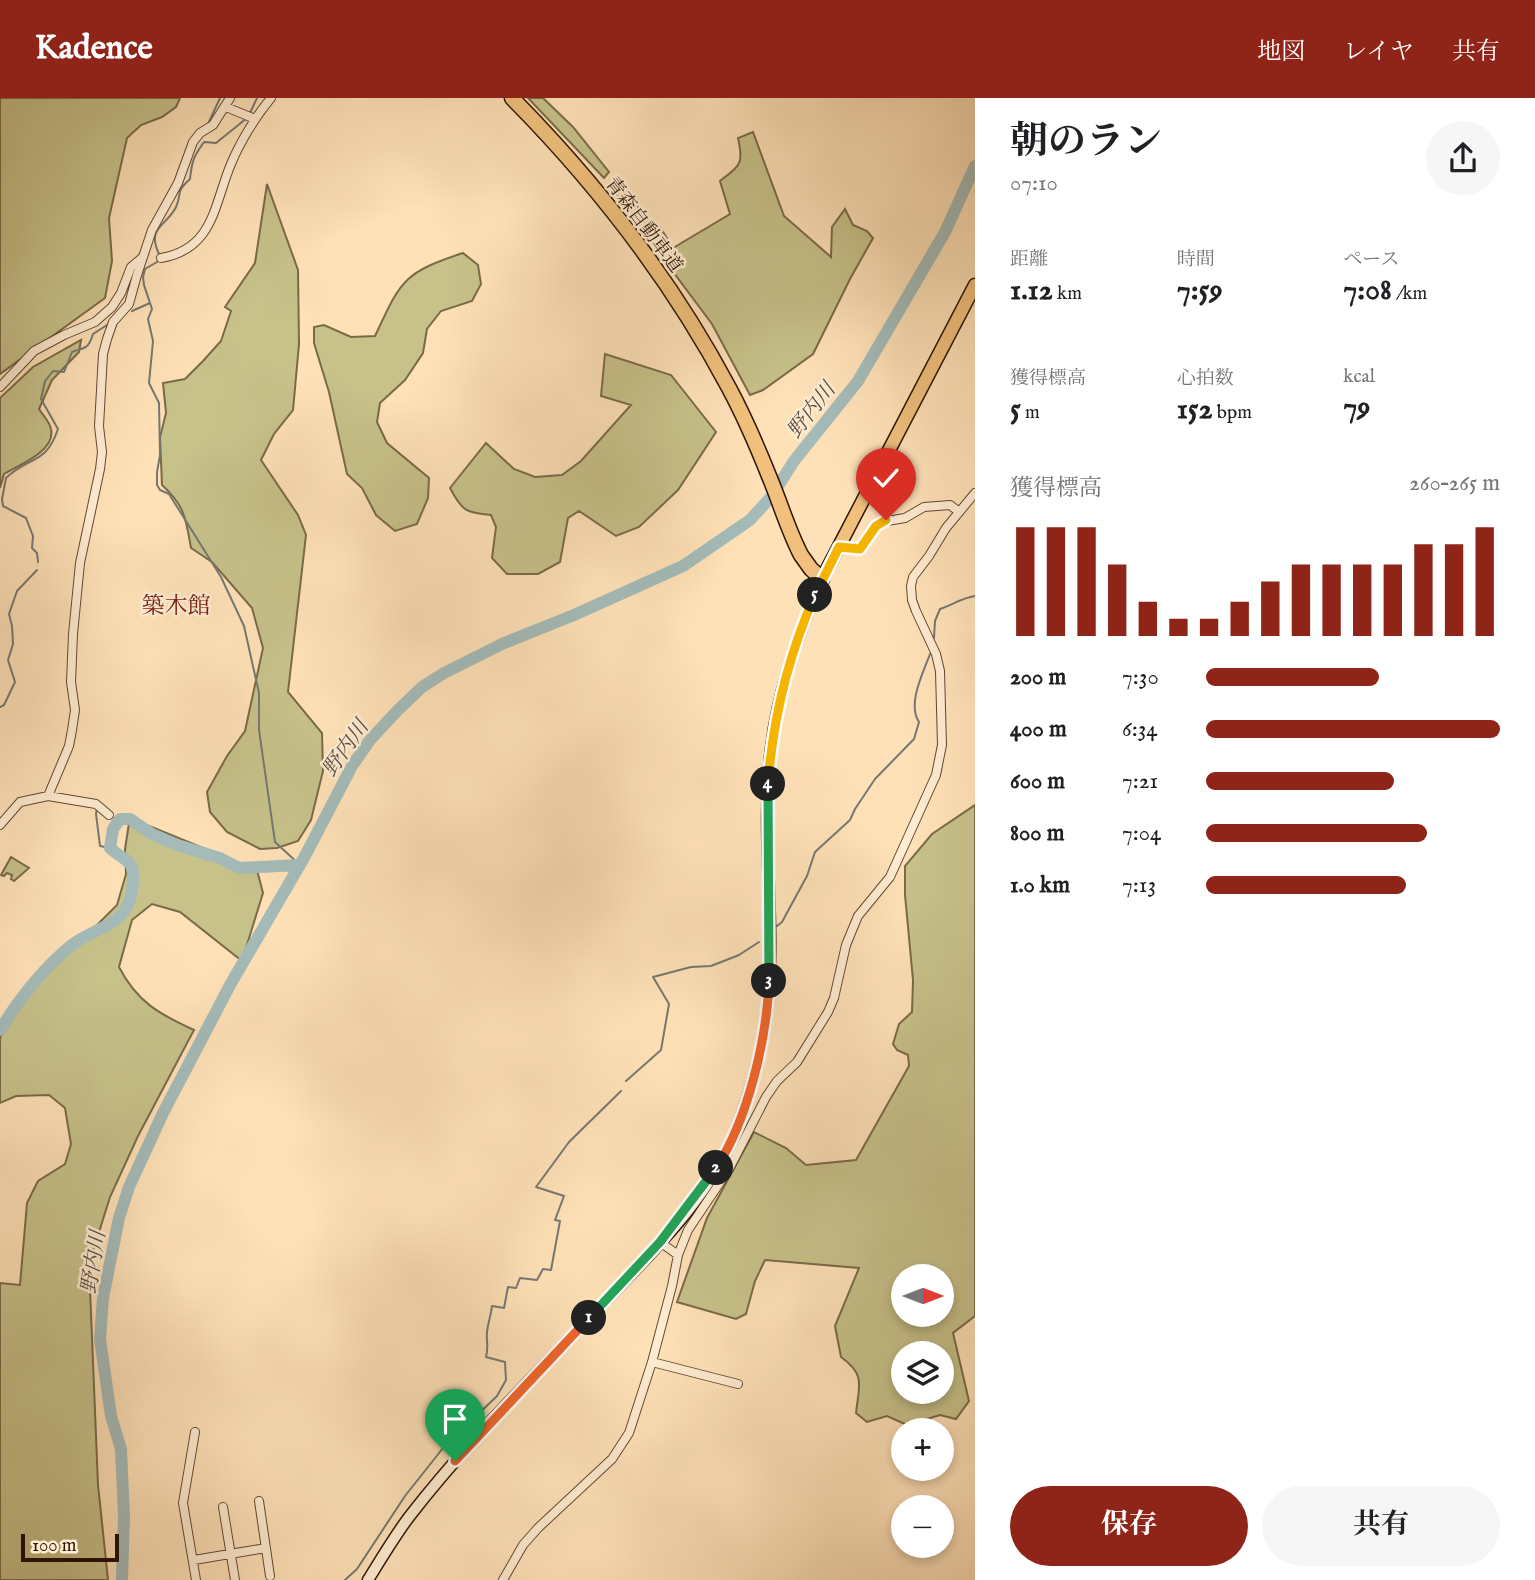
<!DOCTYPE html>
<html lang="ja">
<head>
<meta charset="utf-8">
<style>
	:root { --surface:#fff; --page:#f6f6f6; --text:#202124; --muted:#757577; --accent:#8f2418 }
	body { margin:0; font-family:"IM FELL English","Noto Serif JP",serif; background:var(--page); color:var(--text); height:100vh; display:flex; flex-direction:column; font-size:26px; white-space:nowrap }
	* { box-sizing:border-box; margin:0 }
	p { font-size:23px; color:var(--muted) }
	.icon { flex:none; width:38px; height:38px; fill:none; stroke:currentColor; stroke-width:2; stroke-linecap:round; stroke-linejoin:round }
	.map { position:relative; flex:1; overflow:hidden }
	.drawer { display:flex; flex-direction:column; background:var(--surface); width:560px }
	.drawer>* { flex:none }
	.needle { width:46px; rotate:90deg }
	.fabs { position:absolute; left:891px; top:1166px; display:grid; gap:14px }
	.fabs a { display:grid; place-items:center; width:63px; height:63px; border-radius:50%; background:var(--surface); box-shadow:0 4px 10px #0003; font-size:35px }
	.scale { position:absolute; left:21px; bottom:18px; width:98px; box-sizing:border-box; padding-left:7px; border:4px solid #2e1407; border-top:0; font-size:19px; line-height:24px; white-space:nowrap; color:#2e1407; -webkit-text-stroke:5px #ffecd1; paint-order:stroke }
	.pin { position:absolute; display:grid; place-items:center; width:60px; height:60px; color:#fff; margin:-72px -30px; border-radius:50% 50% 50% 0; rotate:-45deg; box-shadow:0 0 7px #0007 }
	.pin .icon { rotate:45deg }
	.km { position:absolute; width:35px; height:35px; margin:-18px; border-radius:50%; background:#222; color:#fff; font-size:19px; line-height:35px; text-align:center }
	.round { display:grid; place-items:center; flex:none; width:74px; height:74px; border-radius:37px; background:var(--page) }
	.summary { display:flex; align-items:center; justify-content:space-between; height:119px; padding:0 35px }
	h1 { font-size:38px; font-weight:700; line-height:52px }
	.figures { display:grid; grid-template-columns:repeat(3,1fr); gap:10px; height:119px; padding:7px 35px }
	.figures div { display:grid; align-content:center }
	.figures b { font-size:30px; font-weight:700 }
	.figures small { font-size:19px; font-weight:400 }
	.figures p { font-size:19px }
	.chart { height:196px; padding:14px 35px }
	.chart p { display:flex; justify-content:space-between }
	.chart svg { width:100%; height:126px; margin-top:7px; stroke:var(--accent); stroke-width:6 }
	.primary-button { display:flex; gap:14px; margin-top:auto; padding:14px 35px }
	.primary-button a { flex:1; height:80px; border-radius:42px; background:var(--accent); color:#fff; font-size:28px; font-weight:700; line-height:80px; text-align:center }
	.primary-button a+a { background:var(--page); color:var(--text) }
	ul { padding:0 35px; list-style:none; font-size:23px }
	li { display:grid; grid-template-columns:112px 84px 1fr; align-items:center; height:52px }
	li i { height:18px; border-radius:9px; background:var(--accent) }
	header { display:flex; align-items:center; gap:42px; box-sizing:border-box; height:98px; padding:0 35px; background:var(--accent); color:#fff }
	header strong { font-size:33px }
	nav { display:flex; gap:38px; margin-inline-start:auto; font-size:24px }
	main { display:flex; flex:1; min-height:0 }
	.map>svg:first-child { display:block }
</style>
</head>
<body>
<header>
<strong>Kadence</strong>
<nav><a>地図</a><a>レイヤ</a><a>共有</a></nav>
</header>
<main>
<div class="map">
<svg width="975" height="1482" viewBox="0 0 975 1482">
	<rect width="100%" height="100%" fill="#ffe1b8"/>
	<filter id="stains"><feTurbulence type="fractalNoise" baseFrequency=".00286" numOctaves="4"/><feColorMatrix values="0 0 0 0 .2 0 0 0 0 .09 0 0 0 0 .02 0 0 0 .5 -.17"/></filter>
	<radialGradient id="worn" r=".72"><stop offset=".6" stop-color="#630" stop-opacity="0"/><stop offset="1" stop-color="#630" stop-opacity=".3"/></radialGradient>
	<path fill="#c7c18a" stroke="#7a6a48" stroke-width="2" fill-rule="evenodd" d="M0 0H180L176 9 162 19 141 27 127 40 109 120 112 163 105 200 0 276Z
		M528 0H543L573 29 609 74 604 80Z
		M753 34 784 118 831 159 832 129 845 111 853 127 867 133 873 140 850 181 813 256 763 292 750 297 712 226 609 88 614 85 621 88 649 123 660 129 673 150 730 116 720 83C740 67 744 67 738 40Z
		M267 86 298 172 299 246 293 312 274 336 261 362 298 417 306 437 288 594 322 635 323 673 311 722 298 743 277 750 260 751 227 734 210 714 207 694 227 658 245 633 263 550 252 510 212 464 191 450C186 421 185 408 162 387L160 339 166 315 163 285 185 281 203 263 221 243 231 213 225 209 255 165Z
		M463 155 478 167 481 186 472 203 441 213 427 231 423 255 405 282 380 305 377 324 387 345 429 380 428 400 417 426 395 433 376 417 362 390 347 376 329 294 314 245V229L324 227 351 239 375 238C401 183 402 175 463 155Z
		M81 242 79 254 52 282 39 311C42 316 50 324 51 331 56 353 19 367 4 376L0 390V300L33 269Z
		M605 256 671 277 716 334 678 392 639 429 616 438 579 413 568 420 560 464 538 476H507L492 460 496 429 491 417C466 415 462 413 450 390L486 345 514 371 535 379 562 377 581 363 631 307 601 298Z
		M975 707V1218L953 1235 969 1303 956 1321 940 1317 907 1327 887 1318 867 1324 856 1315C859 1287 866 1277 841 1259L835 1228 859 1170 765 1162 755 1183 746 1216 736 1221 677 1204 707 1120 754 1034 786 1050 806 1067 856 1062 909 968 908 957 897 952 893 946 899 926 912 914 913 882 905 797V768L932 736ZM903 1178H942V1216H903ZM903 1255H942V1293H903Z
		M129 725H142L257 772 263 795 242 863 180 814 152 806 132 822 119 869C137 904 159 916 194 932L138 1038 110 1099 89 1166 98 1387 108 1482H0V1185L20 1187 27 1105 38 1083 65 1066 71 1046 65 1010 49 997 16 998 0 1005V940L5 929 36 880 89 835 117 807 126 776 125 751Z
		M11 759 29 770 14 783 11 781 12 777 7 775 4 778 1 777Z"/>
	<g fill="none" stroke-linecap="round" stroke-linejoin="round">
		<path stroke="#757872" stroke-width="2" d="M250 15 257 0
			M208 26 220 0
			M159 156C146 129 167 128 176 109 183 93 174 96 190 81 192 62 194 58 204 44L216 45 247 20
			M158 161 157 164 145 171 143 179 144 187 152 211 148 221 153 243 149 285 159 305 160 357 157 374V387L160 392 169 396 221 479 244 528 259 595V632L275 744 300 767
			M132 213 150 205
			M38 464 37 455 32 450 33 438 26 420 3 408 2 401 6 380C29 358 46 367 58 331L41 301 45 283 53 273 64 274 72 254C85 249 88 252 93 236L107 227
			M934 540 935 523 940 511C953 507 961 500 975 498
			M0 609 4 607 15 584 8 562 13 546 12 528 9 516 17 493 37 472
			M97 710 96 716 100 748 110 750
			M777 828 782 824 807 778 815 754 850 722 855 711 875 681 914 641 919 624C907 606 923 575 930 556
			M626 983 661 952 669 906 653 879 691 869 711 868 739 857 759 844
			M345 1482 357 1471 405 1398 443 1350 497 1298 506 1282 505 1264 486 1259C489 1249 486 1243 487 1234 488 1225 491 1217 492 1208L504 1210 508 1189 516 1190 520 1180 537 1182 543 1171 551 1172 560 1123 555 1122 564 1098 536 1089 569 1044 621 993"/>
		<path stroke="#a4bbb9" stroke-width="12" d="M0 932C19 901 40 874 68 850 93 828 127 831 132 792 136 760 129 767 110 750L113 731 120 721H130L152 736 177 747 220 760 239 770 300 767
			M122 1482 124 1419 121 1351 111 1318 100 1241 103 1200 119 1120 129 1089 163 1015 230 887 305 758 352 668 370 642 397 613 422 589 444 575 502 546 574 517 683 468 750 422 771 399 794 363 858 283 945 134 975 68"/>
		<g stroke="#624733" stroke-width="10">
			<path id="minor" d="M226 9 255 21
				M161 160C214 151 214 106 231 66 240 44 256 18 271 0
				M0 289 34 253 64 237 95 224 112 209 121 195 131 169 143 159
				M840 449 860 451 881 424 905 420 924 409 950 407 958 413
				M48 698 96 706 109 717
				M0 727 20 704 48 698 69 648 72 632 75 612 71 584 73 536 80 465 100 371 102 354 99 328 103 256 107 241 113 224 129 206 137 177 152 132 178 85 193 44 200 35 213 27 230 0
				M660 1144 678 1157
				M652 1264 738 1286
				M195 1334 183 1405 196 1482
				M259 1403 270 1478
				M223 1409 235 1482
				M194 1462 266 1450
				M503 1482 523 1447 538 1430 612 1361 629 1335 652 1264 672 1188 678 1157 688 1132 729 1071 766 999 777 983 797 964 828 914 834 900 846 847 858 818 890 779 936 677 942 647 940 573 936 556 916 513 912 502 911 488 913 479 929 458 946 430 975 395"/>
		</g>
		<g stroke="#2e1407" stroke-width="13">
			<path id="secondary" d="M368 1482C381 1461 394 1439 409 1419 465 1346 532 1281 595 1214 645 1160 708 1104 736 1033 752 990 765 945 768 899 775 817 761 734 771 651 778 592 798 536 822 481"/>
		</g>
		<g stroke="#2e1407" stroke-width="15">
			<path id="primary" d="M822 481 975 187"/>
		</g>
		<g stroke="#2e1407" stroke-width="17">
			<path id="motorway" d="M512 0C597 86 672 183 729 290 744 318 757 348 769 378 780 404 788 432 801 457L811 471 822 481"/>
		</g>
		<use href="#minor" stroke="#ffecd1" stroke-width="8"/>
		<use href="#secondary" stroke="#ffecd1" stroke-width="10"/>
		<use href="#primary" stroke="#f0c07c" stroke-width="12"/>
		<use href="#motorway" stroke="#f0c07c" stroke-width="14"/>
	</g>
	<g fill="none" stroke-linecap="round" stroke-linejoin="round">
		<g stroke="#fff" stroke-width="14">
			<path id="split-1" d="M455 1363 589 1220"/>
		</g>
		<g stroke="#fff" stroke-width="14">
			<path id="split-2" d="M589 1220 660 1144 716 1070"/>
		</g>
		<g stroke="#fff" stroke-width="14">
			<path id="split-3" d="M716 1070C748 1022 767 940 769 883"/>
		</g>
		<g stroke="#fff" stroke-width="14">
			<path id="split-4" d="M768 686 769 883"/>
		</g>
		<g stroke="#fff" stroke-width="14">
			<path id="split-5" d="M768 686C773 620 788 558 815 497"/>
		</g>
		<g stroke="#fff" stroke-width="14">
			<path id="split-6" d="M815 497 839 449 860 451 876 428 886 422"/>
		</g>
		<use href="#split-1" stroke="#f0652b" stroke-width="9"/>
		<use href="#split-2" stroke="#22a559" stroke-width="9"/>
		<use href="#split-3" stroke="#f0652b" stroke-width="9"/>
		<use href="#split-4" stroke="#22a559" stroke-width="9"/>
		<use href="#split-5" stroke="#f5b400" stroke-width="9"/>
		<use href="#split-6" stroke="#f5b400" stroke-width="9"/>
	</g>
	<g text-anchor="middle" stroke-width="5" stroke-linejoin="round" paint-order="stroke">
		<g font-size="19" fill="#2e1407" stroke="#ffecd1">
			<text transform="translate(645 126) rotate(53)" y="7">青森自動車道</text>
		</g>
		<g font-size="21" font-style="italic" fill="#574e45" stroke="#ffecd1">
			<text transform="translate(811 312) rotate(-52)" y="7">野内川</text>
			<text transform="translate(345 650) rotate(-55)" y="7">野内川</text>
			<text transform="translate(93 1164) rotate(-81)" y="7">野内川</text>
		</g>
		<g font-size="23" fill="#7a1f14" stroke="#ffecd1">
			<text x="176" y="515">築木館</text>
		</g>
	</g>
	<rect width="100%" height="100%" filter="url(#stains)"/>
	<rect width="100%" height="100%" fill="url(#worn)"/>
</svg>
<div class="fabs">
<a><svg class="needle" viewBox="-14 -14 28 28"><path d="M0-13l5 13h-10z" fill="#e53935"/><path d="M0 13l5-13h-10z" fill="#757577"/></svg></a>
<a><svg class="icon" aria-label="layers" viewBox="0 0 24 24"><path d="M12 4l9 5-9 5-9-5zM3 14l9 5 9-5"/></svg></a>
<a>+</a>
<a>−</a>
</div>
<div class="scale">100 m</div>
<div class="pin" style="left:455px;top:1363px;background:#1e9e55"><svg class="icon" aria-label="arrive" viewBox="0 0 24 24"><path d="M6 21V4h12l-3 4 3 4H6"/></svg></div>
<div class="pin" style="left:886px;top:422px;background:#d93025"><svg class="icon" aria-label="check" viewBox="0 0 24 24"><path d="M5 12l5 5 9-10"/></svg></div>
<b class="km" style="left:589px;top:1220px">1</b>
<b class="km" style="left:716px;top:1070px">2</b>
<b class="km" style="left:769px;top:883px">3</b>
<b class="km" style="left:768px;top:686px">4</b>
<b class="km" style="left:815px;top:497px">5</b>
</div>
<section class="drawer">
<div class="summary"><div><h1>朝のラン</h1><p>07:10</p></div><a class="round"><svg class="icon" aria-label="share" viewBox="0 0 24 24"><path d="M12 15V3M7 8l5-5 5 5M5 13v7h14v-7"/></svg></a></div>
<div class="figures">
<div><p>距離</p><b>1.12<small> km</small></b></div>
<div><p>時間</p><b>7:59</b></div>
<div><p>ペース</p><b>7:08<small> /km</small></b></div>
</div>
<div class="figures">
<div><p>獲得標高</p><b>5<small> m</small></b></div>
<div><p>心拍数</p><b>152<small> bpm</small></b></div>
<div><p>kcal</p><b>79</b></div>
</div>
<div class="chart"><p><span>獲得標高</span>260–265 m</p>
<svg viewBox="0 0 160 44" preserveAspectRatio="none"><path d="M5 44V6M15 44V6M25 44V6M35 44V19M45 44V32M55 44V38M65 44V38M75 44V32M85 44V25M95 44V19M105 44V19M115 44V19M125 44V19M135 44V12M145 44V12M155 44V6"/></svg>
</div>
<ul>
<li><b>200 m</b>7:30<i style="width:59%"></i></li>
<li><b>400 m</b>6:34<i style="width:100%"></i></li>
<li><b>600 m</b>7:21<i style="width:64%"></i></li>
<li><b>800 m</b>7:04<i style="width:75%"></i></li>
<li><b>1.0 km</b>7:13<i style="width:68%"></i></li>
</ul>
<div class="primary-button"><a>保存</a><a>共有</a></div>
</section>
</main>
</body>
</html>
